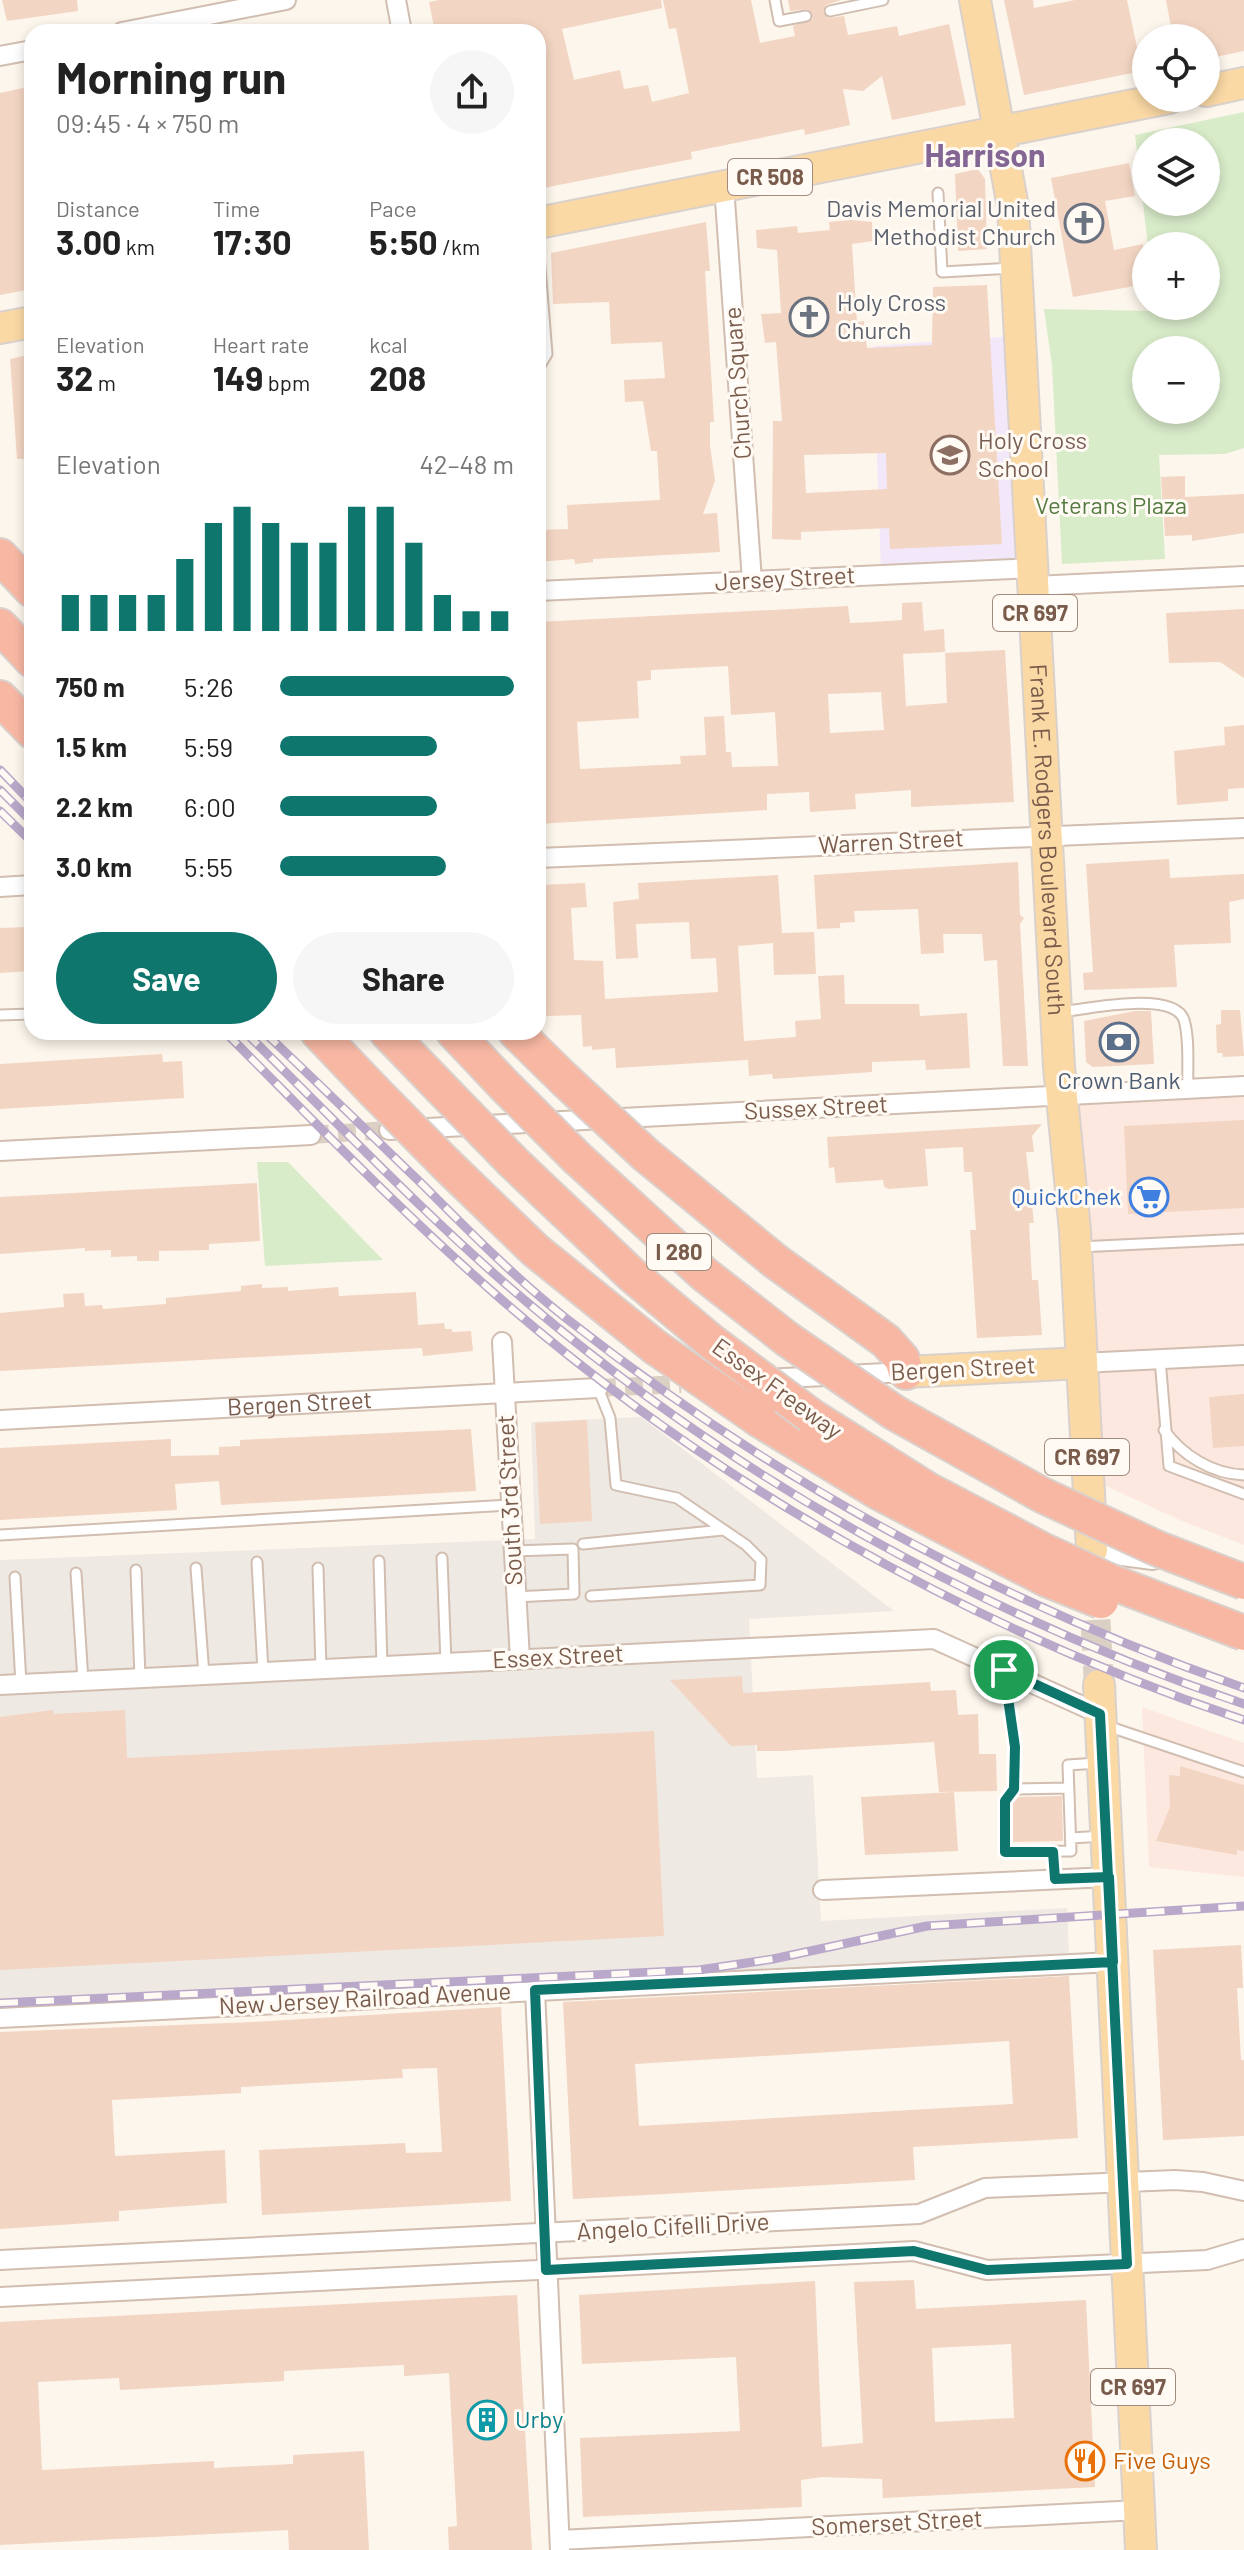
<!DOCTYPE html>
<html lang="en">
<head>
<meta charset="utf-8">
<style>
	:root { --surface:#fff; --page:#f6f6f6; --text:#222; --muted:#767676; --accent:#0f766e }
	body { margin:0; font-family:Barlow,sans-serif; background:var(--page); color:var(--text); height:100vh; display:flex; flex-direction:column; font-size:30px; white-space:nowrap }
	* { box-sizing:border-box; margin:0 }
	p { font-size:26px; color:var(--muted) }
	.icon { flex:none; width:44px; height:44px; fill:none; stroke:currentColor; stroke-width:2; stroke-linecap:round; stroke-linejoin:round }
	.map { position:relative; flex:1; overflow:hidden }
	.side { position:absolute; left:24px; top:24px; width:522px; height:1016px; display:flex; flex-direction:column; background:var(--surface); border-radius:24px; box-shadow:0 4px 12px #0003 }
	.side>* { flex:none }
	.tools { position:absolute; left:1132px; top:24px; display:grid; gap:16px }
	.tools a { display:grid; place-items:center; width:88px; height:88px; border-radius:50%; background:var(--surface); box-shadow:0 4px 12px #0003; font-size:40px }
	.pin { position:absolute; display:grid; place-items:center; width:68px; height:68px; color:#fff; margin:-34px; border:4px solid #fff; border-radius:50%; box-shadow:0 2px 8px #0007 }
	.round { display:grid; place-items:center; flex:none; width:84px; height:84px; border-radius:42px; background:var(--page) }
	.overview { display:flex; align-items:center; justify-content:space-between; height:136px; padding:0 32px }
	h1 { font-size:44px; font-weight:700; line-height:60px }
	.stats { display:grid; grid-template-columns:repeat(3,1fr); gap:12px; height:136px; padding:8px 32px }
	.stats div { display:grid; align-content:center }
	.stats b { font-size:34px; font-weight:700 }
	.stats small { font-size:22px; font-weight:400 }
	.stats p { font-size:22px }
	.chart { height:224px; padding:16px 32px }
	.chart p { display:flex; justify-content:space-between }
	.chart svg { width:100%; height:144px; margin-top:8px; stroke:var(--accent); stroke-width:6 }
	.button { display:flex; gap:16px; margin-top:auto; padding:16px 32px }
	.button a { flex:1; height:92px; border-radius:48px; background:var(--accent); color:#fff; font-size:32px; font-weight:700; line-height:92px; text-align:center }
	.button a+a { background:var(--page); color:var(--text) }
	ul { padding:0 32px; list-style:none; font-size:26px }
	li { display:grid; grid-template-columns:128px 96px 1fr; align-items:center; height:60px }
	li i { height:20px; border-radius:10px; background:var(--accent) }
	.map>svg:first-child { display:block }
</style>
</head>
<body>
<div class="map">
<svg width="1244" height="2550" viewBox="0 0 1244 2550">
	<rect width="100%" height="100%" fill="#fdf6ec"/>
	<path fill="#fde8e0" d="M1244 1091V1545L1182 1521 1093 1480 1070 1099Z
		M1142 1707 1244 1743V1877L1149 1867Z"/>
	<path fill="#efe9e4" d="M641 1417 894 1611 749 1619 757 1778 813 1775 821 1921 1067 1908 1069 1955 0 2011V1560L535 1539 531 1422Z"/>
	<path fill="#f3e8fa" d="M1015 336 1029 565 881 571 873 346Z"/>
	<path fill="#d8ecc9" fill-rule="evenodd" d="M1244 112V448L1225 454 1159 455 1165 559 1062 564 1052 366 1044 309 1155 311V306H1206V246H1148L1135 135ZM1146 142H1206V202H1146ZM1146 350H1206V410H1146Z
		M257 1162H288L383 1260 265 1266Z"/>
	<path fill="#f3d5c3" fill-rule="evenodd" d="M2 0H77L78 11 7 21Z
		M439 0H661L662 8 562 29 574 80 620 70 624 89 648 85 652 102 689 93 676 28 669 29 663 0H751L760 43 795 36 793 26 813 19 808 9 790 11 788 0H841L826 5 823 12 828 18 844 16 848 35 897 26 899 36 949 24 966 105 892 120 882 76 863 91 843 89 850 125 805 135 804 129 691 152 692 159 538 189V32H435L429 2Z
		M1004 0H1033L1034 8 1075 0H1127L1142 71 1024 95Z
		M1166 0H1244V51L1206 59V38H1173Z
		M32 86V289L0 295V93Z
		M1129 163 1135 196 1105 201 1114 250 1143 244 1146 284 1073 297 1051 178Z
		M978 169 985 179 987 249 958 251 955 174Z
		M851 220 872 222 873 241 852 244 857 322 864 321 867 348 932 345 933 287 987 285 1002 544 890 549 889 528 801 532V540L772 539 773 421H782L776 342 765 343 761 314 781 313 777 250 757 248 756 230 797 226 798 233 830 230 829 222ZM886 453 887 489 806 493 804 455Z
		M706 222 710 271H705L714 422H710V445L715 481 703 514 717 513 720 552 593 559V562L575 564 574 559 538 562V530L568 529 567 505 660 500 657 451H651L643 401 625 402 624 380 665 378 662 342 611 344 609 302 553 304 551 253Z
		M32 354V459H17L10 359Z
		M1185 476V497L1244 494V533L1192 541V535L1165 536 1161 477Z
		M922 602 924 631 944 629 945 652 903 654 906 706 947 703 945 653 1005 650 1014 802 911 807V790L855 794 856 809 810 812 809 792 767 794V810L538 824V622L848 606 850 623 873 622 902 620V603ZM728 666 731 715 775 712 778 766 732 767 731 752H726L724 716 704 717 706 755 680 756 681 764 580 769 577 722 639 718 637 681 651 680V670ZM881 692 884 730 830 733 828 694Z
		M1244 609V678L1220 662 1169 663 1166 613Z
		M1244 725V788L1228 789V801L1177 805 1174 751 1225 745 1224 727Z
		M1169 859 1170 878 1244 874V899L1229 902 1231 943 1174 945 1177 987 1084 990 1083 973 1093 972 1086 864Z
		M1018 862 1020 915 1024 918 1020 924 1028 1066H1003L997 960 984 961 982 934H943L944 953 921 954 918 909 854 911 855 922 840 923V928L817 929 814 875Z
		M778 875 782 933 814 932 816 974 774 975 773 943 738 946 744 1041 796 1037 795 1021 821 1019 818 976 844 975 845 1004H919L920 1016 967 1013 970 1068 926 1070 925 1060 872 1062V1072L773 1079 772 1074 749 1076 748 1060 616 1068 615 1048 592 1050V1046L583 1047 581 1015 546 1016 544 981H538V885L585 883 587 907 571 908 574 960 603 961 605 999 718 992 716 958 691 959 689 922 636 924 638 958 616 959 613 902 639 899 638 883Z
		M29 927 31 971 0 973V928Z
		M1221 1010H1240L1244 1056 1223 1057 1222 1053H1217L1216 1025 1221 1024Z
		M1135 1011H1151L1154 1064 1093 1067 1086 1062 1084 1021Z
		M162 1054 163 1062 182 1061 184 1098 0 1109V1064Z
		M1244 1120V1208L1128 1214 1124 1126Z
		M1042 1124 1032 1136 1034 1152H1026L1034 1223H1029L1032 1280H1038L1042 1335 977 1338 970 1230H976L972 1172H964L963 1147 925 1149 928 1186 889 1189 884 1187 883 1180 836 1183 834 1167 829 1168 827 1137Z
		M257 1183 260 1241 209 1244V1250L159 1251V1261H137V1256L111 1257V1250L85 1251V1248L0 1254V1197Z
		M262 1284V1288L288 1287V1291L338 1287 339 1296 416 1292 418 1325 444 1323 445 1329H452V1332L471 1331 473 1351 423 1356 422 1348 0 1371V1313L64 1307 63 1294 84 1293 85 1306 102 1305 103 1309 166 1304V1298L241 1291V1286Z
		M1244 1394V1446L1213 1448 1209 1397Z
		M587 1420 592 1521 540 1524 535 1423Z
		M471 1429 476 1491 221 1505 219 1481 175 1484 177 1510 0 1520V1448L171 1439V1456L219 1455V1447L240 1446V1440Z
		M742 1676 743 1693 930 1682 931 1691 956 1690 958 1715 978 1714 979 1754H996L997 1791 939 1792 934 1742 782 1751H757V1745L731 1746 670 1680Z
		M53 1710 54 1714 125 1710 127 1758 654 1731 664 1936 0 1970V1717Z
		M1180 1766 1244 1785V1851L1237 1850V1855L1156 1841 1170 1807 1169 1775 1180 1776Z
		M954 1792 958 1851 865 1855 861 1797Z
		M1062 1796 1063 1841 1012 1842V1804L1018 1797Z
		M1241 1945 1243 1988H1237L1241 2060H1244V2136L1163 2140 1153 1950Z
		M1069 1976 1078 2138 913 2147 915 2180 573 2199 563 2002ZM1009 2041 1013 2104 639 2126 635 2064Z
		M501 2007 511 2201 262 2215 259 2150 405 2143 406 2153 442 2152 437 2068 402 2069 403 2078 241 2087V2093L112 2100 115 2156 225 2150 227 2203 119 2211V2221L0 2229V2032L253 2022Z
		M914 2280 916 2309 1086 2300 1095 2487 883 2498 882 2479 822 2477 801 2480 802 2507 583 2517 580 2438 740 2431 736 2357 582 2364 579 2295 815 2281 822 2447 863 2443 854 2282ZM1011 2344 1014 2418 935 2422 932 2348Z
		M517 2295 532 2550H449L448 2527 457 2526 449 2373 404 2376V2365L284 2371V2381L120 2390 119 2378 38 2382 42 2470 214 2461V2468L293 2464V2455L364 2451 369 2550H289L288 2530 0 2545V2322Z"/>
	<g fill="none" stroke-linecap="round" stroke-linejoin="round">
		<path stroke="#dcd0c4" stroke-width="18" stroke-dasharray="18 9" stroke-linecap="butt" d="M311 1135 389 1130
			M598 1388 681 1384"/>
		<path stroke="#dcd0c4" stroke-width="30" stroke-dasharray="30 15" stroke-linecap="butt" d="M1093 1575 1099 1685"/>
		<g stroke="#d1beb0" stroke-width="13">
			<path id="service" d="M775 0 779 21 806 16
				M830 11 883 0
				M938 193 942 272 1013 268
				M538 242 547 354 538 369
				M1061 1012C1087 1009 1174 990 1184 1020 1190 1040 1187 1068 1188 1089
				M0 1015 32 1014
				M1079 1247 1244 1239
				M1160 1359 1169 1466 1244 1494
				M1164 1430C1182 1455 1212 1474 1244 1475
				M0 1535 509 1505
				M583 1544 723 1530
				M513 1551 573 1549 574 1594 515 1597
				M442 1558 446 1663
				M379 1561 382 1666
				M257 1562 263 1672
				M196 1568 204 1675
				M318 1568 321 1669
				M136 1570 140 1678
				M76 1573 83 1681
				M15 1577 21 1684
				M591 1596 760 1585 761 1560 746 1545 677 1498 616 1485 610 1418 598 1388
				M1004 1670 1015 1747 1014 1789 1005 1801V1852L1071 1851 1068 1765 1098 1763
				M1107 1726 1244 1772
				M1014 1789 1069 1788
				M1071 1838 1104 1836
				M1053 1852 1055 1879"/>
		</g>
		<g stroke="#d1beb0" stroke-width="22">
			<g id="minor">
				<path d="M396 0 402 32"/>
				<path d="M122 32 286 0"/>
				<path d="M0 56 32 50"/>
				<path d="M724 186 752 581"/>
				<path d="M1034 586 1244 576"/>
				<path d="M538 591 1033 568"/>
				<path d="M538 858 1244 828"/>
				<path d="M0 887 32 885"/>
				<path d="M389 1130 1244 1086"/>
				<path d="M0 1151 311 1135"/>
				<path d="M502 1342 520 1659"/>
				<path d="M1082 1363 1244 1355"/>
				<path d="M764 1379 906 1372"/>
				<path id="s1" d="M0 1420 598 1388"/>
				<path d="M0 1685 934 1639 1100 1714"/>
				<path d="M823 1890 1109 1877"/>
				<path d="M535 1990 560 2550"/>
				<path d="M0 2018 1113 1962"/>
				<path d="M0 2260 919 2214 985 2188 1175 2180 1203 2182 1244 2191"/>
				<path d="M0 2297 914 2251 987 2270 1207 2260 1244 2249"/>
				<path d="M560 2540 1139 2510"/>
			</g>
		</g>
		<g stroke="#d1beb0" stroke-width="26">
			<path id="tertiary" d="M1092 1550 1153 1558"/>
		</g>
		<g stroke="#dad1cd" stroke-width="34">
			<g id="primary">
				<path id="s2" d="M975 0 1013 207 1059 1067 1075 1231 1092 1550"/>
				<path d="M1206 91 1244 83"/>
				<path d="M538 223 1169 98"/>
				<path d="M0 328 32 322"/>
				<path d="M906 1372 1082 1363"/>
				<path d="M1099 1685 1141 2550"/>
			</g>
		</g>
		<g stroke="#dad1cd" stroke-width="38">
			<path id="motorway" d="M0 556 32 590
				M0 626 32 660
				M0 698 32 731
				M318 1032 374 1091
				M387 1032 440 1087
				M454 1032 503 1084
				M516 1032 565 1080
				M646 1155 775 1261 886 1341 902 1359 906 1372
				M577 1158 704 1274 787 1339
				M513 1162 632 1275 713 1343
				M447 1165 535 1250 655 1347
				M895 1413 1042 1495
				M811 1416 928 1490 1044 1551
				M760 1420 880 1493 1046 1579"/>
		</g>
		<use href="#service" stroke="#fff" stroke-width="9"/>
		<use href="#minor" stroke="#fff" stroke-width="18"/>
		<use href="#tertiary" stroke="#fff" stroke-width="22"/>
		<use href="#primary" stroke="#fbd9a5" stroke-width="30"/>
		<use href="#motorway" stroke="#f7b7a3" stroke-width="34"/>
		<g stroke="#b9a8c9" stroke-width="9">
			<path id="rail" d="M0 770 32 803
				M0 790 32 822
				M0 811 32 842
				M225 1032C313 1120 400 1211 494 1293 710 1483 972 1629 1244 1720
				M245 1032C338 1123 428 1219 528 1303 736 1479 985 1617 1244 1704
				M264 1032C317 1082 369 1133 421 1183 468 1230 515 1278 567 1319 771 1479 1000 1603 1244 1688
				M0 2003 699 1970 773 1959 927 1926 1244 1906"/>
		</g>
		<use href="#rail" stroke="#fffaf3" stroke-width="6" stroke-dasharray="18" stroke-linecap="butt"/>
		<g stroke="#dad1cd" stroke-width="38" stroke-linecap="butt">
			<path id="motorway-bridge" d="M565 1080 646 1155
				M503 1084 577 1158
				M440 1087 513 1162
				M374 1091 447 1165
				M787 1339 895 1413
				M713 1343 811 1416
				M655 1347 760 1420
				M1042 1495 1156 1548 1244 1582
				M1044 1551 1109 1581 1244 1633
				M1046 1579 1101 1601"/>
		</g>
		<use href="#motorway-bridge" stroke="#f7b7a3" stroke-width="34"/>
	</g>
	<g fill="none" stroke-linecap="round" stroke-linejoin="round">
		<g stroke="#fff" stroke-width="16">
			<path id="route" d="M1004 1670 1100 1714 1127 2264 987 2270 914 2251 546 2270 535 1990 1113 1962 1109 1877 1055 1879 1053 1852H1005V1801L1014 1789 1015 1747 1004 1670"/>
		</g>
		<use href="#route" stroke="#0f766e" stroke-width="10"/>
	</g>
	<defs>
		<g id="church-ring" transform="scale(2)"><circle r="9.5" fill="#fffaf3" stroke="#6b7280" stroke-width="1.5"/><path d="M-1.2-6h2.4v3.5h3.3v2.4h-3.3V6h-2.4V-.1h-3.3v-2.4h3.3Z" fill="#6b7280"/></g>
		<g id="school-ring" transform="scale(2)"><circle r="9.5" fill="#fffaf3" stroke="#8d6e63" stroke-width="1.5"/><path d="M0-5L7-2L0 1L-7-2ZM-4 1L0 2.5L4 1V4Q0 6-4 4Z" fill="#8d6e63"/></g>
		<g id="bank-ring" transform="scale(2)"><circle r="9.5" fill="#fffaf3" stroke="#5c6f8a" stroke-width="1.5"/><path d="M-6-4H6V4H-6ZM0-2.3a2.3 2.3 0 1 0 0 4.6a2.3 2.3 0 1 0 0-4.6Z" fill="#5c6f8a"/></g>
		<g id="supermarket-ring" transform="scale(2)"><circle r="9.5" fill="#fffaf3" stroke="#3f7fe0" stroke-width="1.5"/><path d="M-6-5.5h2.5l.6 2H6L4.5 2H-2.5L-4.4-4H-6ZM-1.5 3.2a1.3 1.3 0 1 0 .1 0ZM3 3.2a1.3 1.3 0 1 0 .1 0Z" fill="#3f7fe0"/></g>
		<g id="building-ring" transform="scale(2)"><circle r="9.5" fill="#fffaf3" stroke="#0f9aa8" stroke-width="1.5"/><path d="M-4-6H4V6H1V3H-1V6H-4ZM-2.5-4.3h1.7v1.8h-1.7ZM.8-4.3h1.7v1.8H.8ZM-2.5-1h1.7V.8h-1.7ZM.8-1h1.7V.8H.8Z" fill="#0f9aa8"/></g>
		<g id="restaurant-ring" transform="scale(2)"><circle r="9.5" fill="#fffaf3" stroke="#e8710a" stroke-width="1.5"/><path d="M-5-6h1v4h1v-4h1v4h1v-4h1v5L-1.5 .5V6h-2V.5L-5-1ZM5-6V6H3V1.5H1.5Q1.5-4 5-6Z" fill="#e8710a"/></g>
	</defs>
	<g fill-rule="evenodd">
		<use href="#church-ring" x="1084" y="223"/>
		<use href="#church-ring" x="809" y="317"/>
		<use href="#school-ring" x="950" y="455"/>
		<use href="#bank-ring" x="1119" y="1042"/>
		<use href="#supermarket-ring" x="1149" y="1197"/>
		<use href="#building-ring" x="487" y="2420"/>
		<use href="#restaurant-ring" x="1085" y="2461"/>
	</g>
	<g text-anchor="middle" stroke-width="6" stroke-linejoin="round" paint-order="stroke">
		<g fill="#fffaf3" stroke="#a28b7f" stroke-width="2">
			<rect x="728" y="159" width="84" height="36" rx="6"/>
			<rect x="993" y="595" width="84" height="36" rx="6"/>
			<rect x="647" y="1234" width="64" height="36" rx="6"/>
			<rect x="1045" y="1439" width="84" height="36" rx="6"/>
			<rect x="1091" y="2369" width="84" height="36" rx="6"/>
		</g>
		<g font-size="22" font-weight="bold" fill="#7a5c4d">
			<text x="770" y="185">CR 508</text>
			<text x="1035" y="621">CR 697</text>
			<text x="679" y="1260">I 280</text>
			<text x="1087" y="1465">CR 697</text>
			<text x="1133" y="2395">CR 697</text>
		</g>
		<g font-size="24" fill="#5b616d" stroke="#fffaf3" text-anchor="end">
			<text x="1056" y="217">Davis Memorial United<tspan x="1056" dy="28">Methodist Church</tspan></text>
			<text x="837" y="311" text-anchor="start">Holy Cross<tspan x="837" dy="28">Church</tspan></text>
		</g>
		<g font-size="24" fill="#7a5c4d" stroke="#fffaf3">
			<text transform="translate(738 383) rotate(-94)" y="8">Church Square</text>
			<text transform="translate(785 579) rotate(-3)" y="8">Jersey Street</text>
			<text dy="8" stroke="none"><textPath href="#s2" startOffset="844">Frank E. Rodgers Boulevard South</textPath></text>
			<text transform="translate(891 842) rotate(-3)" y="8">Warren Street</text>
			<text transform="translate(816 1108) rotate(-3)" y="8">Sussex Street</text>
			<text transform="translate(963 1369) rotate(-3)" y="8">Bergen Street</text>
			<text transform="translate(777 1389) rotate(36)" y="8">Essex Freeway</text>
			<text dy="8" stroke="none"><textPath href="#s1" startOffset="300">Bergen Street</textPath></text>
			<text transform="translate(510 1500) rotate(-93)" y="8">South 3rd Street</text>
			<text transform="translate(558 1657) rotate(-3)" y="8">Essex Street</text>
			<text transform="translate(365 1999) rotate(-3)" y="8">New Jersey Railroad Avenue</text>
			<text transform="translate(673 2227) rotate(-3)" y="8">Angelo Cifelli Drive</text>
			<text transform="translate(897 2523) rotate(-3)" y="8">Somerset Street</text>
		</g>
		<g font-size="24" fill="#785e54" stroke="#fffaf3" text-anchor="start">
			<text x="978" y="449">Holy Cross<tspan x="978" dy="28">School</tspan></text>
		</g>
		<g font-size="24" fill="#537a41" stroke="#fffaf3">
			<text x="1111" y="514">Veterans Plaza</text>
		</g>
		<g font-size="24" fill="#4e5e75" stroke="#fffaf3">
			<text x="1119" y="1089">Crown Bank</text>
		</g>
		<g font-size="24" fill="#366cbe" stroke="#fffaf3" text-anchor="end">
			<text x="1121" y="1205">QuickChek</text>
		</g>
		<g font-size="24" fill="#0d838f" stroke="#fffaf3" text-anchor="start">
			<text x="515" y="2428">Urby</text>
		</g>
		<g font-size="24" fill="#c56008" stroke="#fffaf3" text-anchor="start">
			<text x="1113" y="2469">Five Guys</text>
		</g>
		<g font-size="32" font-weight="bold" fill="#846695" stroke="#fffaf3">
			<text x="985" y="167">Harrison</text>
		</g>
	</g>
</svg>
<div class="tools">
<a><svg class="icon" aria-label="locate" viewBox="0 0 24 24"><circle cx="12" cy="12" r="6"/><path d="M12 2v4M12 18v4M2 12h4M18 12h4"/></svg></a>
<a><svg class="icon" aria-label="layers" viewBox="0 0 24 24"><path d="M12 4l9 5-9 5-9-5zM3 14l9 5 9-5"/></svg></a>
<a>+</a>
<a>−</a>
</div>
<div class="pin" style="left:1004px;top:1670px;background:#1e9e55"><svg class="icon" aria-label="arrive" viewBox="0 0 24 24"><path d="M6 21V4h12l-3 4 3 4H6"/></svg></div>
<section class="side">
<div class="overview"><div><h1>Morning run</h1><p>09:45 · 4 × 750 m</p></div><a class="round"><svg class="icon" aria-label="share" viewBox="0 0 24 24"><path d="M12 15V3M7 8l5-5 5 5M5 13v7h14v-7"/></svg></a></div>
<div class="stats">
<div><p>Distance</p><b>3.00<small> km</small></b></div>
<div><p>Time</p><b>17:30</b></div>
<div><p>Pace</p><b>5:50<small> /km</small></b></div>
</div>
<div class="stats">
<div><p>Elevation</p><b>32<small> m</small></b></div>
<div><p>Heart rate</p><b>149<small> bpm</small></b></div>
<div><p>kcal</p><b>208</b></div>
</div>
<div class="chart"><p><span>Elevation</span>42–48 m</p>
<svg viewBox="0 0 160 44" preserveAspectRatio="none"><path d="M5 44V33M15 44V33M25 44V33M35 44V33M45 44V22M55 44V11M65 44V6M75 44V11M85 44V17M95 44V17M105 44V6M115 44V6M125 44V17M135 44V33M145 44V38M155 44V38"/></svg>
</div>
<ul>
<li><b>750 m</b>5:26<i style="width:100%"></i></li>
<li><b>1.5 km</b>5:59<i style="width:67%"></i></li>
<li><b>2.2 km</b>6:00<i style="width:67%"></i></li>
<li><b>3.0 km</b>5:55<i style="width:71%"></i></li>
</ul>
<div class="button"><a>Save</a><a>Share</a></div>
</section>
</div>
</body>
</html>
